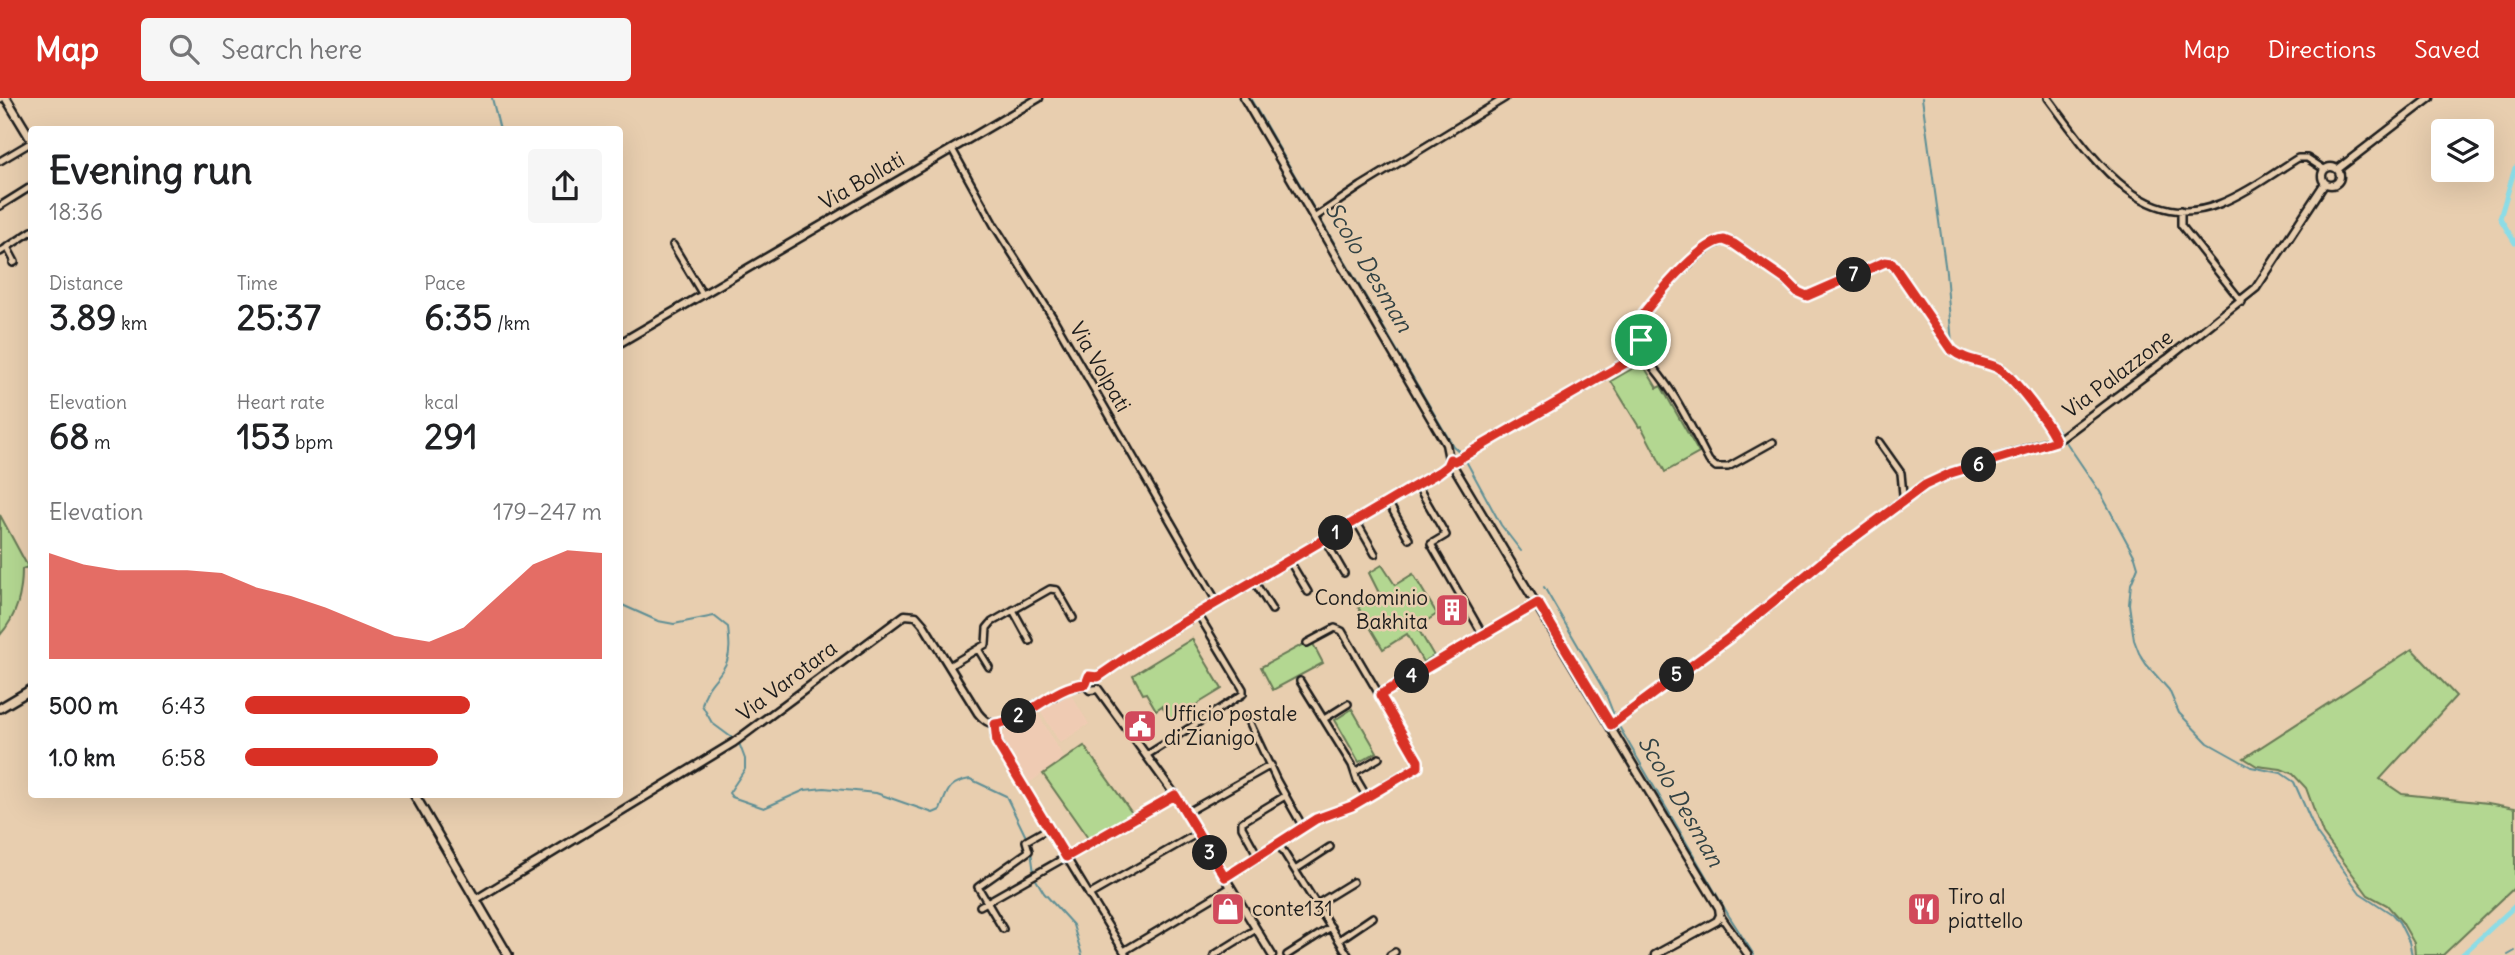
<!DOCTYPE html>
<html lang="en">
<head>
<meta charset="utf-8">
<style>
	:root { --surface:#fff; --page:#f6f6f6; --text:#202124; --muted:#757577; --accent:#d93025 }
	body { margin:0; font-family:Delius,sans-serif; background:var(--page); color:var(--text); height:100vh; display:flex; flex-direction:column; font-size:26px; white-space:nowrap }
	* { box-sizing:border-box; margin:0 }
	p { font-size:23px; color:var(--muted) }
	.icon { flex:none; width:38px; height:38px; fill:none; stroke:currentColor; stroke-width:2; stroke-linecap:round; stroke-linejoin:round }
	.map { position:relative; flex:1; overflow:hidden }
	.side { position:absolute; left:28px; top:28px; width:595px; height:672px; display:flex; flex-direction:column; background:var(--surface); border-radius:7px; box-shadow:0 7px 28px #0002 }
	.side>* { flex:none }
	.fabs { position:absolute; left:2431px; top:21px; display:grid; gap:14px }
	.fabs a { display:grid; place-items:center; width:63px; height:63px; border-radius:7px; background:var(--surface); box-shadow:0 7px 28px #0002; font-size:35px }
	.pin { position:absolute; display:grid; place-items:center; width:60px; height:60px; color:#fff; margin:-30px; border:4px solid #fff; border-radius:50%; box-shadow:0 2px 7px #0007 }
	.km { position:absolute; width:35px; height:35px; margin:-18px; border-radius:50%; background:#222; color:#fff; font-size:19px; line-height:35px; text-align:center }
	.round { display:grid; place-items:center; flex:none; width:74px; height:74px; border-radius:7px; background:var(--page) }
	.summary { display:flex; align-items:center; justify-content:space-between; height:119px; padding:0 21px }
	h1 { font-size:38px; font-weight:800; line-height:52px }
	.figures { display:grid; grid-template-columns:repeat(3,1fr); gap:10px; height:119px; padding:7px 21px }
	.figures div { display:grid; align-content:center }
	.figures b { font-size:35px; font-weight:800 }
	.figures small { font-size:19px; font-weight:400 }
	.figures p { font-size:19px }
	.chart { height:196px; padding:14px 21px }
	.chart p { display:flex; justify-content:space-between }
	.chart svg { width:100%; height:126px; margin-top:7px; fill:var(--accent); opacity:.7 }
	ul { padding:0 21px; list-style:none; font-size:23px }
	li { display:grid; grid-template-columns:112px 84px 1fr; align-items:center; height:52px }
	li i { height:18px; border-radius:9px; background:var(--accent) }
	header { display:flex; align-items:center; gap:42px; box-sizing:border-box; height:98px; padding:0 35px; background:var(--accent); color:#fff }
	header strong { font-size:33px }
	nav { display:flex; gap:38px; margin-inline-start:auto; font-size:24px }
	.search { width:490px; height:63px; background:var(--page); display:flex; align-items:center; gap:18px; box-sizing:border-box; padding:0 24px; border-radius:7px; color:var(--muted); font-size:26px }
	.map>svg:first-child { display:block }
</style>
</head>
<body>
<header>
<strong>Map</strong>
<div class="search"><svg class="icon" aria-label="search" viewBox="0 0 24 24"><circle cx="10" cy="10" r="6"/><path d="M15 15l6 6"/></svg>Search here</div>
<nav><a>Map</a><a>Directions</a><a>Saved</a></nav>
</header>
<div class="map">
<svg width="2515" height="857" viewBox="0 0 2515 857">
	<rect width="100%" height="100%" fill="#e8ceaf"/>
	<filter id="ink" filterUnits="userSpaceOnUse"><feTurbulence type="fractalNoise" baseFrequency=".0143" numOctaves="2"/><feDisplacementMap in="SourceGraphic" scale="14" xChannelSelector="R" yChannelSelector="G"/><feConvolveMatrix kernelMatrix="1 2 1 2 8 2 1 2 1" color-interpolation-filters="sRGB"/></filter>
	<g filter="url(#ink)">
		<path fill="#efcbb3" d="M1070 595 1089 626 1060 645 1040 612Z
			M1037 614 1064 660 1029 685 1011 656 1009 657 1000 639 1007 630Z"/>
		<path fill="#b3d791" stroke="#687a56" stroke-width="2" d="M1642 265 1657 290 1661 288 1699 355 1665 374 1641 328 1639 329 1611 283Z
			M0 417 28 469 22 471C22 496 17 518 0 537Z
			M1382 467 1395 487 1413 476 1437 516 1417 529 1434 558 1423 564 1407 536 1383 551 1358 509 1379 495 1369 475Z
			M1192 541 1222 591 1171 622 1162 608 1156 612 1146 595 1143 596 1133 577Z
			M1311 542 1323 565 1273 592 1261 569Z
			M2412 551 2456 598 2380 681 2402 696 2488 705 2515 710V789L2443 857H2415L2414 845 2402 824 2387 807 2368 797 2323 736 2306 690 2293 676 2281 671 2257 668 2244 660Z
			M1352 611 1377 654 1359 664 1335 622Z
			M1084 648 1134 718 1090 743 1043 676Z"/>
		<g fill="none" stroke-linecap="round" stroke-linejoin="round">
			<path stroke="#5f8f95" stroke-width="2" d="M492 0 500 32
				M1250 0 1316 114
				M1922 0 1946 174 1952 246
				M1319 119 1453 348 1461 355
				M1954 250 2005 270 2023 290
				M2033 303 2061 336
				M2064 341 2100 394 2135 459 2138 469 2131 486 2129 506 2134 542 2139 555 2146 566 2169 592 2179 615 2208 645 2251 669 2281 675 2294 684 2317 736 2360 795 2392 816 2399 824 2409 844 2412 857
				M1465 361 1501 427 1521 453
				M1544 489 1605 594 1615 620
				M620 506 658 523 674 526 714 518 728 529C729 541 731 552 727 563 721 580 707 583 702 607L712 625 739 645 745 661V671L729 695 732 699 764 710 805 692 824 690 876 695 933 715 940 712C948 693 947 685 970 681L1006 698 1027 741
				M1617 625 1729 818 1754 857
				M1031 753 1034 775
				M1035 780 1044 795 1073 827 1082 857
				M2508 857 2515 853"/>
			<path stroke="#8cdce6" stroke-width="5" d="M2515 70 2500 120 2515 145
				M2462 857 2515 808"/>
			<g stroke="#1c1c1c" stroke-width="10">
				<path id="minor" d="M2048 0C2088 53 2141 138 2219 106 2247 95 2272 76 2298 60H2307L2324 71
					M952 51 994 127 1052 218 1217 504
					M0 63 32 44
					M0 108 32 88
					M2181 112V127L2242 204
					M1314 120 1361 88 1505 0
					M673 147 703 197
					M7 149 15 164 13 165
					M0 154 32 133
					M1639 256C1668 278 1692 331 1709 363L1716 369H1728L1773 344
					M1879 344 1901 375 1903 397 1905 402
					M1417 387 1446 437 1431 446 1483 537
					M1388 404 1409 441
					M1356 423 1375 456
					M1325 442 1344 475
					M1289 462 1308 494
					M1254 483 1272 512
					M1013 512 1030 543
					M978 551 989 569
					M949 568 986 546 987 530 992 524 1050 491 1057 492 1073 520
					M1300 583 1352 667 1357 682 1367 699
					M1380 597 1538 505
					M1248 621 1277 683 1303 729
					M1324 621 1348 606
					M995 627V638L1006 660 1126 857
					M1147 657 1243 596V591L1198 516
					M1355 674 1379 660
					M1186 715 1271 667
					M1278 745 1348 857
					M1258 758 1242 729V724L1285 698
					M1295 772 1330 749
					M1225 779 1316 721 1352 708 1418 669V663L1413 654 1342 533 1335 530 1307 545
					M1089 797 1198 735
					M1317 806 1353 784
					M980 808 1175 697
					M1720 817 1748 857
					M1003 831 978 789 1029 753 1026 743 1049 730
					M1339 842 1373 819
					M1124 853 1231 789
					M1214 857 1256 831
					M1287 857 1331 829
					M1390 857 1395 854"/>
			</g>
			<g stroke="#1c1c1c" stroke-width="11">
				<path id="tertiary" d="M1244 0 1446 346 1449 361 1719 810 1720 817 1717 823 1655 857
					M0 1 1 0
					M2322 78a9 9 0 1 1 18 0a9 9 0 1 1-18 0Z
					M2338 71 2430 0
					M620 245 1039 0
					M1451 361 1455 363 1636 259C1646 246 1635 230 1643 216 1655 200 1708 138 1727 143 1741 147 1768 170 1781 179 1790 185 1797 196 1807 198L1885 164 1892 165 1952 252C1965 263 1983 263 1998 270 2012 278 2050 327 2056 343
					M1098 579 1143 548 1439 374 1447 368 1449 361
					M1098 591 1175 697 1272 857
					M1098 591 1090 592 1085 586 1089 578 1098 579
					M1611 627 1730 539 1832 456 1925 387 1951 375 2061 340 2167 261 2256 190 2325 85
					M475 802 733 645 905 517 916 518 923 526 978 615C985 624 992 628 1003 625L1069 590 1085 586"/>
			</g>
			<g stroke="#1c1c1c" stroke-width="12">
				<path id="secondary" d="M6 0 32 43
					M0 610 32 591
					M414 696 508 857"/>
			</g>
			<use href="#minor" stroke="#e8ceaf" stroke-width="5"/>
			<use href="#tertiary" stroke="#e8ceaf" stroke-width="6"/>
			<use href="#secondary" stroke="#e8ceaf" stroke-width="7"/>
		</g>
	</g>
	<g fill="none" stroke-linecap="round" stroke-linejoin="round" filter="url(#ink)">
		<g stroke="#fff" stroke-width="14">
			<path id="route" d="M1724 142 1734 146 1786 182 1798 194 1807 198 1885 164 1892 165 1952 252C1965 263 1983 263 1998 270 2013 278 2050 327 2056 343L1951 375 1925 387 1832 456 1730 539 1611 627 1538 505 1380 597 1418 663V669L1352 708 1316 721 1227 778 1225 779 1175 697 1066 759 997 645 995 626C1028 623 1052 588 1086 586L1089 578 1098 579 1143 548 1439 374 1447 368 1450 361 1455 363 1636 259C1647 246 1635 230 1643 216 1658 197 1701 144 1724 142Z"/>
		</g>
		<use href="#route" stroke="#d93025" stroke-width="9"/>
	</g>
	<defs>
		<g id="building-square" transform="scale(1.75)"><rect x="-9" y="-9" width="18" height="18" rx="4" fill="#d1495b" stroke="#e8ceaf"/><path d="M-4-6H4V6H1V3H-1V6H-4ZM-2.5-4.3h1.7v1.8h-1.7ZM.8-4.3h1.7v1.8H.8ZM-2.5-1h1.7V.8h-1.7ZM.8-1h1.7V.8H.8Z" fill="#fff"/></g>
		<g id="civic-square" transform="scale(1.75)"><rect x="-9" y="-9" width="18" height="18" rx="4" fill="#d1495b" stroke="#e8ceaf"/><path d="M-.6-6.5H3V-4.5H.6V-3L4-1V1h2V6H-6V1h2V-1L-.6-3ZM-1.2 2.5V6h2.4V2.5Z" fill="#fff"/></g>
		<g id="shop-square" transform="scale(1.75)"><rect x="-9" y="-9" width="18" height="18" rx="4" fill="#d1495b" stroke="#e8ceaf"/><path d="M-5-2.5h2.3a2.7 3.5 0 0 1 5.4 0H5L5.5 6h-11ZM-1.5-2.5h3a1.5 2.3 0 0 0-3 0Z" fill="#fff"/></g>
		<g id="restaurant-square" transform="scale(1.75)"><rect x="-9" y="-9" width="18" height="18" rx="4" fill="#d1495b" stroke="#e8ceaf"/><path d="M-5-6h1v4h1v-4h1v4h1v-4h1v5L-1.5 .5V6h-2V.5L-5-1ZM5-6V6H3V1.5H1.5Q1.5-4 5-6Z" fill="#fff"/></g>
	</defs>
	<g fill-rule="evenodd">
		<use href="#building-square" x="1452" y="512"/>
		<use href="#civic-square" x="1140" y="628"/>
		<use href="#shop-square" x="1228" y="811"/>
		<use href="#restaurant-square" x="1924" y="811"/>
	</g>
	<g text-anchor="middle" stroke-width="5" stroke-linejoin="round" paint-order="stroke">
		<g font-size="21" fill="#1c1c1c" stroke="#e8ceaf">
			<text transform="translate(862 83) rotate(-30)" y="7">Via Bollati</text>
			<text transform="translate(1100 269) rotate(60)" y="7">Via Volpati</text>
			<text transform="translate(2118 276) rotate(-37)" y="7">Via Palazzone</text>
			<text transform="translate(787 583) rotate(-37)" y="7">Via Varotara</text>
		</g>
		<g font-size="21" fill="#1c1c1c" stroke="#e8ceaf" text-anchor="start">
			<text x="1428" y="507" text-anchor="end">Condominio<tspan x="1428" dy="24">Bakhita</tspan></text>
			<text x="1164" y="623">Ufficio postale<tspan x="1164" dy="24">di Zianigo</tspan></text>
			<text x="1948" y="806">Tiro al<tspan x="1948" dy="24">piattello</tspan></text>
			<text x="1252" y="818">conte131</text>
		</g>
		<g font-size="23" font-style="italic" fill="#324244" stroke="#e8ceaf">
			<text transform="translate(1369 169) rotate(59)" y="8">Scolo Desman</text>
			<text transform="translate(1681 703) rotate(60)" y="8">Scolo Desman</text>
		</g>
	</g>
</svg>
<div class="fabs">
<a><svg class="icon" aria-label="layers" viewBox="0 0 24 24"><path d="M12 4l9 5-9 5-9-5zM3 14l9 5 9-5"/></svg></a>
</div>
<div class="pin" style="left:1641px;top:242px;background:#1e9e55"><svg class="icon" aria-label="arrive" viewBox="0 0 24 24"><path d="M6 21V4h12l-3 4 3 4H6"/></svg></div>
<b class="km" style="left:1336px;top:435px">1</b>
<b class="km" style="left:1019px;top:618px">2</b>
<b class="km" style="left:1210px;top:755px">3</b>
<b class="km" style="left:1412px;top:578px">4</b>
<b class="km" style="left:1677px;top:577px">5</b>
<b class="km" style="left:1979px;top:367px">6</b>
<b class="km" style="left:1854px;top:177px">7</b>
<section class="side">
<div class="summary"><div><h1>Evening run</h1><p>18:36</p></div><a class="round"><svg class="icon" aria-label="share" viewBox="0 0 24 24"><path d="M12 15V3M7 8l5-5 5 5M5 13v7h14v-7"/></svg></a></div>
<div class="figures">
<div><p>Distance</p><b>3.89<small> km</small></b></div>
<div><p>Time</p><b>25:37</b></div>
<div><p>Pace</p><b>6:35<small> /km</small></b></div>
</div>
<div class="figures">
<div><p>Elevation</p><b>68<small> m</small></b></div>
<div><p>Heart rate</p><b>153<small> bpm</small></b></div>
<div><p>kcal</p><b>291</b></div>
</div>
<div class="chart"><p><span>Elevation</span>179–247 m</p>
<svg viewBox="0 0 160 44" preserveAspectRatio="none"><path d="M0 44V7L10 11L20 13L30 13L40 13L50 14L60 19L70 22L80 26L90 31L100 36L110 38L120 33L130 22L140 11L150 6L160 7V44z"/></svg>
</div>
<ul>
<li><b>500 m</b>6:43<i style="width:63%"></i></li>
<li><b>1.0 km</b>6:58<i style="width:54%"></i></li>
</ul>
</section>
</div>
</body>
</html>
